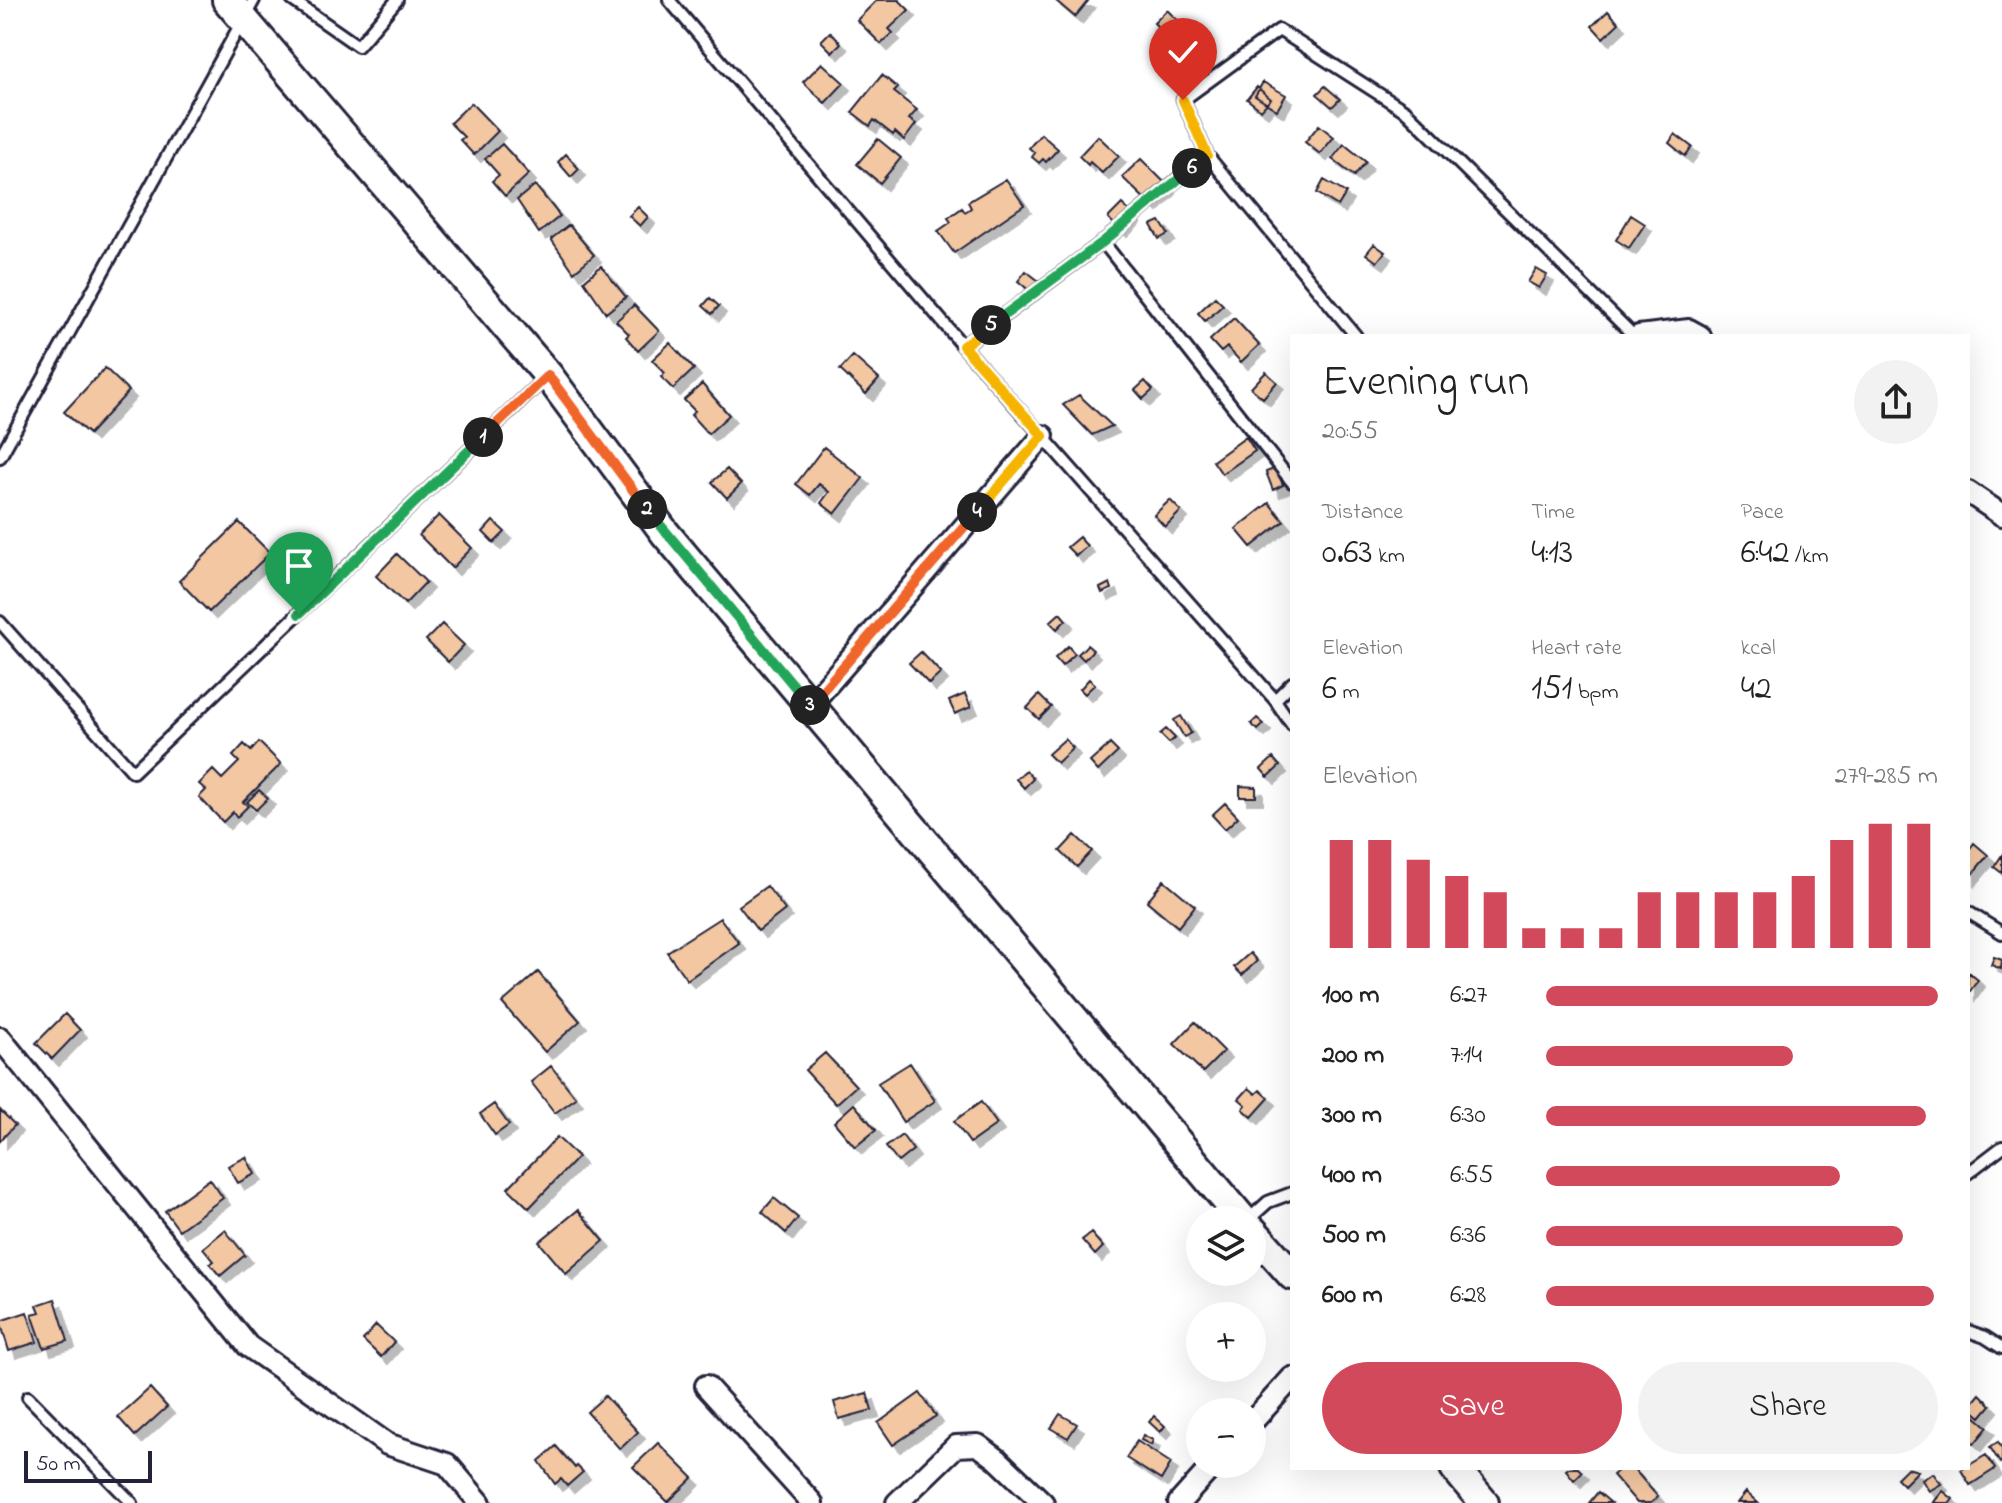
<!DOCTYPE html>
<html lang="en">
<head>
<meta charset="utf-8">
<style>
	:root { --surface:#fff; --page:#f2f2f2; --text:#222; --muted:#767676; --accent:#d1495b }
	body { margin:0; font-family:"Indie Flower",sans-serif; background:var(--page); color:var(--text); height:100vh; display:flex; flex-direction:column; font-size:30px; white-space:nowrap }
	* { box-sizing:border-box; margin:0 }
	p { font-size:26px; color:var(--muted) }
	.icon { flex:none; width:44px; height:44px; fill:none; stroke:currentColor; stroke-width:2; stroke-linecap:round; stroke-linejoin:round }
	.map { position:relative; flex:1; overflow:hidden }
	.panel { position:absolute; left:1290px; top:334px; width:680px; height:1136px; display:flex; flex-direction:column; background:var(--surface); border-radius:0px; box-shadow:0 8px 32px #0002 }
	.panel>* { flex:none }
	.controls { position:absolute; left:1186px; top:1206px; display:grid; gap:16px }
	.controls a { display:grid; place-items:center; width:80px; height:80px; border-radius:50%; background:var(--surface); box-shadow:0 8px 32px #0002; font-size:40px }
	.scale { position:absolute; left:24px; bottom:20px; width:128px; box-sizing:border-box; padding-left:8px; border:4px solid #22223b; border-top:0; font-size:22px; line-height:28px; white-space:nowrap; color:#22223b; -webkit-text-stroke:6px #fff; paint-order:stroke }
	.pin { position:absolute; display:grid; place-items:center; width:68px; height:68px; color:#fff; margin:-82px -34px; border-radius:50% 50% 50% 0; rotate:-45deg; box-shadow:0 0 8px #0007 }
	.pin .icon { rotate:45deg }
	.km { position:absolute; width:40px; height:40px; margin:-20px; border-radius:50%; background:#222; color:#fff; font-size:22px; line-height:40px; text-align:center }
	.round { display:grid; place-items:center; flex:none; width:84px; height:84px; border-radius:42px; background:var(--page) }
	.summary { display:flex; align-items:center; justify-content:space-between; height:136px; padding:0 32px }
	h1 { font-size:44px; font-weight:600; line-height:60px }
	.metrics { display:grid; grid-template-columns:repeat(3,1fr); gap:12px; height:136px; padding:8px 32px }
	.metrics div { display:grid; align-content:center }
	.metrics b { font-size:34px; font-weight:600 }
	.metrics small { font-size:22px; font-weight:400 }
	.metrics p { font-size:22px }
	.chart { height:224px; padding:16px 32px }
	.chart p { display:flex; justify-content:space-between }
	.chart svg { width:100%; height:144px; margin-top:8px; stroke:var(--accent); stroke-width:6 }
	.action { display:flex; gap:16px; margin-top:auto; padding:16px 32px }
	.action a { flex:1; height:92px; border-radius:48px; background:var(--accent); color:#fff; font-size:32px; font-weight:600; line-height:92px; text-align:center }
	.action a+a { background:var(--page); color:var(--text) }
	ul { padding:0 32px; list-style:none; font-size:26px }
	li { display:grid; grid-template-columns:128px 96px 1fr; align-items:center; height:60px }
	li i { height:20px; border-radius:10px; background:var(--accent) }
	.map>svg:first-child { display:block }
</style>
</head>
<body>
<div class="map">
<svg width="2002" height="1503" viewBox="0 0 2002 1503">
	<defs>
		<filter id="shadow"><feDropShadow dx="7" dy="7" stdDeviation="0" flood-color="#0004"/></filter>
	</defs>
	<rect width="100%" height="100%" fill="#fff"/>
	<filter id="ink" filterUnits="userSpaceOnUse"><feTurbulence type="fractalNoise" baseFrequency=".0125" numOctaves="2"/><feDisplacementMap in="SourceGraphic" scale="16" xChannelSelector="R" yChannelSelector="G"/><feConvolveMatrix kernelMatrix="1 2 1 2 8 2 1 2 1" color-interpolation-filters="sRGB"/></filter>
	<g filter="url(#ink)">
		<path fill="#f3c7a2" stroke="#22223b" stroke-width="2" filter="url(#shadow)" d="M877 0H899L909 10 889 29 893 33 881 44 857 20Z
			M1055 0H1087L1088 1 1075 17Z
			M1167 10 1191 33 1177 48 1167 38 1164 42 1154 32 1158 27 1154 23Z
			M1608 11 1619 23 1603 38 1592 26Z
			M830 32 841 43 832 52 821 41Z
			M822 63 844 83 825 103 803 82Z
			M882 75 898 88 894 92 917 110 909 119 916 124 904 140 895 132 893 135 874 120 870 126 852 112Z
			M1263 82 1286 95 1277 110 1255 96Z
			M1325 86 1340 99 1332 107 1317 94Z
			M1257 87 1271 99 1261 110 1247 99Z
			M471 103 498 131 474 155 460 140 464 137 450 123Z
			M1319 125 1334 137 1320 154 1305 142Z
			M1041 134 1058 149 1046 162 1043 159 1039 163 1032 157 1035 153 1029 148Z
			M1675 134 1692 147 1685 156 1669 143Z
			M1098 136 1119 156 1102 173 1090 162 1088 165 1079 156Z
			M878 139 901 158 880 183 857 164Z
			M502 144 529 174 505 196 492 181 499 175 485 159Z
			M1344 144 1366 162 1354 176 1332 159Z
			M566 154 579 169 571 177 558 162Z
			M1141 159 1169 187 1151 205 1122 177Z
			M1006 179 1024 205 954 253 938 231 951 222 948 218 962 208 965 212 971 208 968 202Z
			M1324 180 1346 193 1338 206 1317 193Z
			M535 185 560 216 539 233 517 200Z
			M1122 204 1134 216 1120 230 1108 218Z
			M638 207 648 217 640 226 629 216Z
			M1631 215 1645 224 1629 248 1616 240Z
			M1160 221 1168 234 1159 239 1151 225Z
			M569 225 594 255 574 272 551 239Z
			M1374 244 1385 252 1377 262 1366 254Z
			M601 266 626 297 606 313 584 281Z
			M1536 269 1547 275 1539 288 1528 282Z
			M1026 271 1039 281 1031 292 1018 281Z
			M1215 297 1223 305 1205 321 1198 313Z
			M710 298 719 306 712 314 703 306Z
			M634 305 659 331 638 351 626 337 629 334 616 321Z
			M1234 318 1259 345 1241 362 1227 347 1221 352 1210 340Z
			M670 343 694 369 673 389 661 377 665 373 652 360Z
			M853 356 879 379 866 394 840 370Z
			M105 368 129 391 89 434 64 412Z
			M1266 372 1277 382 1263 398 1251 388Z
			M1145 381 1153 390 1143 399 1135 390Z
			M702 384 729 415 708 434 691 415 695 411 684 400Z
			M1079 395 1112 426 1092 435 1063 405Z
			M1246 437 1255 451 1222 474 1213 461Z
			M824 447 863 478 835 514 821 503 829 492 819 484 810 495 796 484Z
			M1276 468 1283 485 1273 490 1266 472Z
			M727 469 741 484 727 498 712 482Z
			M1170 500 1181 511 1165 527 1154 515Z
			M1269 503 1284 521 1251 547 1236 529Z
			M439 515 472 548 452 568 419 535Z
			M493 521 505 532 494 543 483 532Z
			M239 522 270 553 209 612 179 581Z
			M1079 537 1087 546 1076 556 1067 547Z
			M397 554 426 582 405 604 376 576Z
			M1110 583 1112 589 1102 593 1100 588Z
			M1060 613 1066 620 1057 629 1050 622Z
			M442 624 464 645 448 662 426 640Z
			M1087 645 1093 650 1084 660 1078 654Z
			M1068 646 1075 654 1062 666 1055 658Z
			M921 652 941 673 929 684 909 663Z
			M1089 679 1095 684 1085 694 1080 689Z
			M965 694 971 707 955 714 949 701Z
			M1039 695 1051 707 1039 719 1027 708Z
			M1181 716 1191 733 1184 737 1174 720Z
			M1257 718 1264 724 1258 730 1251 724Z
			M1166 729 1175 738 1169 743 1160 734Z
			M1065 739 1073 748 1057 763 1048 754Z
			M259 742 281 764 243 802 248 806 237 817 233 812 223 822 199 797 206 790 199 784 213 770 222 779 239 762 233 756 244 744 251 751Z
			M1110 744 1118 752 1098 771 1090 762Z
			M1273 758 1280 766 1268 777 1261 769Z
			M1026 770 1033 779 1024 788 1016 779Z
			M1240 786 1256 787V797H1240Z
			M259 790 268 798 256 810 247 802Z
			M1225 803 1238 817 1225 829 1212 815Z
			M1075 835 1092 851 1077 867 1060 851Z
			M1974 843 1988 855 1968 879V851Z
			M2002 855V873L1994 867Z
			M1164 880 1195 906 1178 927 1147 901Z
			M767 886 785 910 758 931 739 906Z
			M720 918 739 943 687 980 667 952Z
			M1250 953 1257 961 1242 975 1234 967Z
			M1994 957 2002 960 2001 969 1991 965Z
			M538 972 580 1021 545 1052 502 1003Z
			M1968 972 1978 980 1968 994Z
			M65 1014 80 1030 52 1059 36 1043Z
			M1195 1022 1224 1051 1203 1072 1174 1044Z
			M825 1053 856 1086 836 1104 805 1070Z
			M910 1063 935 1101 903 1122 878 1083Z
			M551 1066 576 1098 555 1113 531 1082Z
			M1249 1088 1256 1094 1260 1090 1269 1098 1252 1117 1243 1109 1246 1105 1239 1099Z
			M981 1102 997 1124 970 1143 954 1121Z
			M494 1104 509 1125 495 1135 480 1114Z
			M854 1104 876 1130 855 1147 834 1122Z
			M0 1110 15 1125 0 1141Z
			M902 1135 913 1150 898 1162 886 1147Z
			M557 1137 578 1157 529 1208 508 1188Z
			M246 1157 255 1174 238 1183 228 1166Z
			M210 1179 223 1198 179 1230 165 1211Z
			M774 1198 798 1218 786 1233 762 1212Z
			M578 1210 604 1241 566 1274 539 1242Z
			M225 1230 245 1255 220 1276 210 1264 214 1261 203 1248Z
			M1091 1233 1103 1247 1095 1255 1082 1240Z
			M55 1299 68 1341 44 1348 32 1314 40 1312 37 1305Z
			M27 1312 37 1342 9 1351 0 1321Z
			M376 1325 394 1342 381 1357 363 1340Z
			M150 1388 167 1407 135 1436 118 1417Z
			M867 1393 872 1410 839 1419 834 1402Z
			M920 1393 936 1416 893 1445 878 1423Z
			M1980 1394 1991 1405 1981 1417 1969 1407Z
			M605 1396 638 1432 620 1449 587 1412Z
			M1969 1411 1988 1427 1974 1444 1968 1438Z
			M1060 1414 1077 1424 1068 1438 1051 1428Z
			M1154 1416 1165 1426 1160 1432 1149 1422Z
			M1143 1435 1153 1440 1151 1445 1141 1440Z
			M1137 1441 1171 1463 1161 1480 1126 1458Z
			M1998 1442 2002 1449V1461L2000 1463 1990 1447Z
			M658 1443 693 1478 668 1502 633 1467Z
			M556 1446 575 1468 577 1466 583 1472 567 1486 561 1479 555 1484 539 1461Z
			M1986 1455 1995 1469 1970 1485 1961 1470Z
			M1569 1468H1578L1582 1472 1574 1480 1566 1470Z
			M1621 1468H1633L1658 1497 1651 1503H1637L1613 1475Z
			M1907 1468 1918 1471 1904 1485 1897 1478Z
			M1933 1473 1941 1484 1929 1491 1922 1480Z
			M1943 1491 1953 1499 1950 1503H1933Z
			M1598 1492 1611 1503H1589Z
			M1746 1492 1758 1503H1737Z"/>
		<g fill="none" stroke-linecap="round" stroke-linejoin="round">
			<g stroke="#22223b" stroke-width="16">
				<path id="lane" d="M292 0 358 46 397 0
					M669 0 963 346 1275 700 1292 683
					M1103 242 1292 482
					M1356 336 1207 155 1183 100 1279 30 1407 112 1634 336
					M963 346 1103 242 1207 155
					M0 457 254 0
					M0 622 133 772 547 376
					M1275 700 1292 725
					M1968 912 2002 933
					M1968 1173 2002 1147
					M1248 1220 1268 1202 1292 1193
					M1968 1331 1985 1337 2002 1348
					M28 1397 132 1503"/>
			</g>
			<g stroke="#22223b" stroke-width="26">
				<path id="street" d="M1639 336 1689 330 1700 336
					M1968 492 2002 515
					M810 705 1043 436
					M0 1038 248 1346 387 1444 447 1464 480 1503
					M706 1386 812 1503
					M1252 1422 1292 1378
					M897 1503 956 1446 978 1445 997 1459 1043 1503
					M1179 1503 1214 1464"/>
			</g>
			<g stroke="#22223b" stroke-width="34">
				<path id="secondary" d="M227 0 548 375 665 533 1243 1220
					M1252 1230 1292 1275
					M1455 1468 1484 1503"/>
			</g>
			<use href="#lane" stroke="#fff" stroke-width="10"/>
			<use href="#street" stroke="#fff" stroke-width="20"/>
			<use href="#secondary" stroke="#fff" stroke-width="28"/>
		</g>
	</g>
	<g fill="none" stroke-linecap="round" stroke-linejoin="round" filter="url(#ink)">
		<g stroke="#fff" stroke-width="16">
			<path id="split-1" d="M299 614 483 437"/>
		</g>
		<g stroke="#fff" stroke-width="16">
			<path id="split-2" d="M483 437 548 375 647 509"/>
		</g>
		<g stroke="#fff" stroke-width="16">
			<path id="split-3" d="M647 509 810 705"/>
		</g>
		<g stroke="#fff" stroke-width="16">
			<path id="split-4" d="M810 705 977 512"/>
		</g>
		<g stroke="#fff" stroke-width="16">
			<path id="split-5" d="M977 512 1043 436 963 346 991 325"/>
		</g>
		<g stroke="#fff" stroke-width="16">
			<path id="split-6" d="M991 325 1103 242 1192 168"/>
		</g>
		<g stroke="#fff" stroke-width="16">
			<path id="split-7" d="M1183 100 1207 155 1192 168"/>
		</g>
		<use href="#split-1" stroke="#22a559" stroke-width="10"/>
		<use href="#split-2" stroke="#f0652b" stroke-width="10"/>
		<use href="#split-3" stroke="#22a559" stroke-width="10"/>
		<use href="#split-4" stroke="#f0652b" stroke-width="10"/>
		<use href="#split-5" stroke="#f5b400" stroke-width="10"/>
		<use href="#split-6" stroke="#22a559" stroke-width="10"/>
		<use href="#split-7" stroke="#f5b400" stroke-width="10"/>
	</g>
</svg>
<div class="controls">
<a><svg class="icon" aria-label="layers" viewBox="0 0 24 24"><path d="M12 4l9 5-9 5-9-5zM3 14l9 5 9-5"/></svg></a>
<a>+</a>
<a>−</a>
</div>
<div class="scale">50 m</div>
<div class="pin" style="left:299px;top:614px;background:#1e9e55"><svg class="icon" aria-label="arrive" viewBox="0 0 24 24"><path d="M6 21V4h12l-3 4 3 4H6"/></svg></div>
<div class="pin" style="left:1183px;top:100px;background:#d93025"><svg class="icon" aria-label="check" viewBox="0 0 24 24"><path d="M5 12l5 5 9-10"/></svg></div>
<b class="km" style="left:483px;top:437px">1</b>
<b class="km" style="left:647px;top:509px">2</b>
<b class="km" style="left:810px;top:705px">3</b>
<b class="km" style="left:977px;top:512px">4</b>
<b class="km" style="left:991px;top:325px">5</b>
<b class="km" style="left:1192px;top:168px">6</b>
<section class="panel">
<div class="summary"><div><h1>Evening run</h1><p>20:55</p></div><a class="round"><svg class="icon" aria-label="share" viewBox="0 0 24 24"><path d="M12 15V3M7 8l5-5 5 5M5 13v7h14v-7"/></svg></a></div>
<div class="metrics">
<div><p>Distance</p><b>0.63<small> km</small></b></div>
<div><p>Time</p><b>4:13</b></div>
<div><p>Pace</p><b>6:42<small> /km</small></b></div>
</div>
<div class="metrics">
<div><p>Elevation</p><b>6<small> m</small></b></div>
<div><p>Heart rate</p><b>151<small> bpm</small></b></div>
<div><p>kcal</p><b>42</b></div>
</div>
<div class="chart"><p><span>Elevation</span>279–285 m</p>
<svg viewBox="0 0 160 44" preserveAspectRatio="none"><path d="M5 44V11M15 44V11M25 44V17M35 44V22M45 44V27M55 44V38M65 44V38M75 44V38M85 44V27M95 44V27M105 44V27M115 44V27M125 44V22M135 44V11M145 44V6M155 44V6"/></svg>
</div>
<ul>
<li><b>100 m</b>6:27<i style="width:100%"></i></li>
<li><b>200 m</b>7:14<i style="width:63%"></i></li>
<li><b>300 m</b>6:30<i style="width:97%"></i></li>
<li><b>400 m</b>6:55<i style="width:75%"></i></li>
<li><b>500 m</b>6:36<i style="width:91%"></i></li>
<li><b>600 m</b>6:28<i style="width:99%"></i></li>
</ul>
<div class="action"><a>Save</a><a>Share</a></div>
</section>
</div>
</body>
</html>
